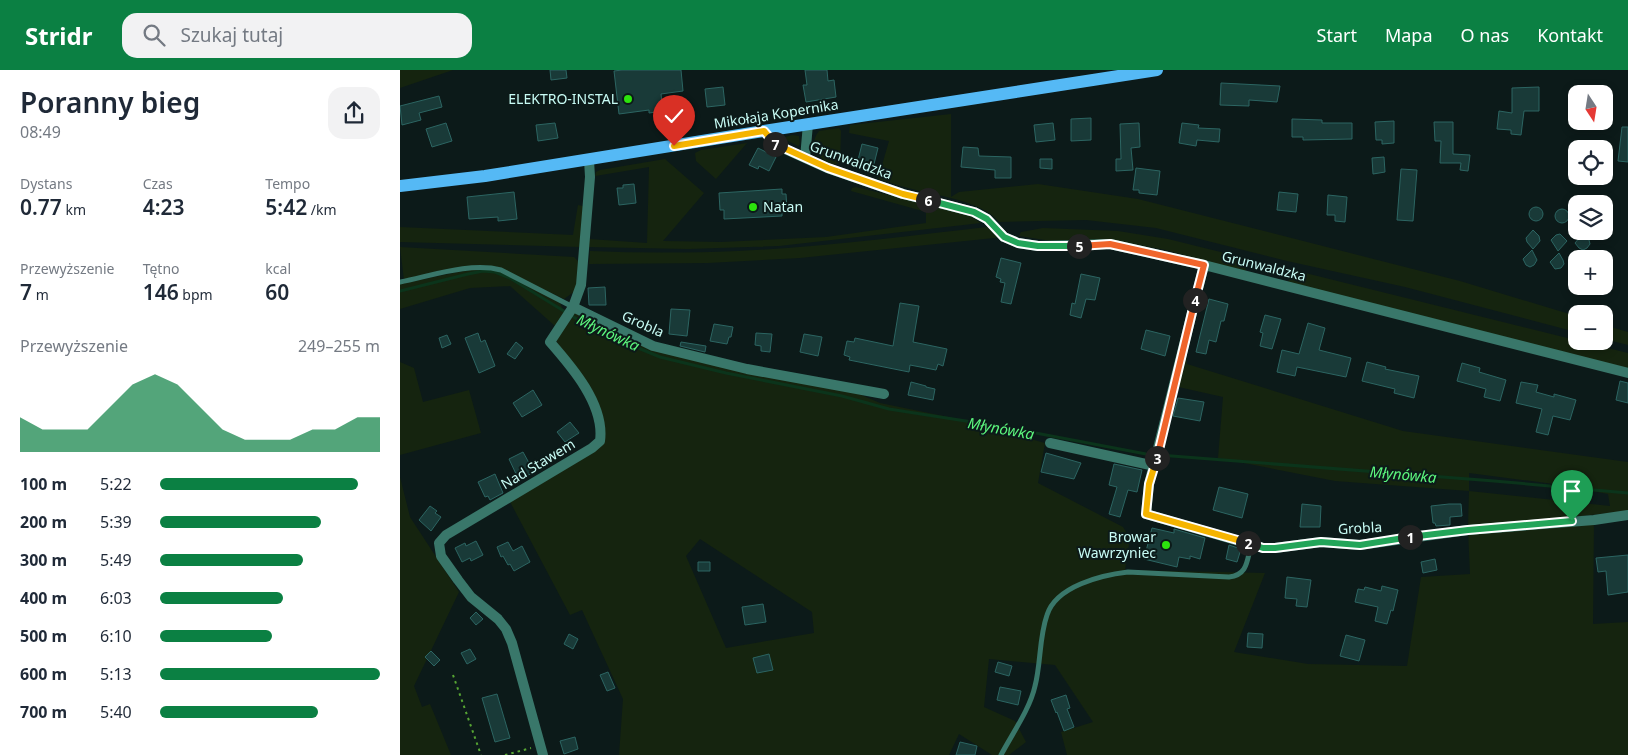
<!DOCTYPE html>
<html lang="pl">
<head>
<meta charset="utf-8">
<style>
	:root { --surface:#fff; --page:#f2f2f3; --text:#1f2937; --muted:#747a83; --accent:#0b8043 }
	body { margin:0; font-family:"Noto Sans",sans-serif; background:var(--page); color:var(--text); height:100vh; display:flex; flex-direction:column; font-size:19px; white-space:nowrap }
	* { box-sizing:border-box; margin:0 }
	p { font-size:16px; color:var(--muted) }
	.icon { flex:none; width:28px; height:28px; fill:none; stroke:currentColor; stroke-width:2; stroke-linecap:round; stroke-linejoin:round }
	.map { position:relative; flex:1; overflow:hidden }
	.side { display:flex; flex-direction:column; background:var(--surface); width:400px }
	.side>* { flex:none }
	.needle { width:32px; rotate:168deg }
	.controls { position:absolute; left:1168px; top:15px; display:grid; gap:10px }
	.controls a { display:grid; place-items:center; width:45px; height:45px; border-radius:10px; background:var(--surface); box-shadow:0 2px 8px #0003; font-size:25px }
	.pin { position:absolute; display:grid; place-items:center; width:42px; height:42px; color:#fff; margin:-51px -21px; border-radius:50% 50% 50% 0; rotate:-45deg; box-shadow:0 0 5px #0007 }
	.pin .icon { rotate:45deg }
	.km { position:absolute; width:25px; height:25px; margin:-12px; border-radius:50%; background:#222; color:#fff; font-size:14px; line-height:25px; text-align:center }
	.round { display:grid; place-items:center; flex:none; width:52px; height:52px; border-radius:15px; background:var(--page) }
	.headline { display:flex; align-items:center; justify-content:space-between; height:85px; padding:0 20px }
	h1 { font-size:28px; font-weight:600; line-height:38px }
	.figures { display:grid; grid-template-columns:repeat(3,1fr); gap:8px; height:85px; padding:5px 20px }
	.figures div { display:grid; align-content:center }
	.figures b { font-size:21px; font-weight:600 }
	.figures small { font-size:14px; font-weight:400 }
	.figures p { font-size:14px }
	.chart { height:140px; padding:10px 20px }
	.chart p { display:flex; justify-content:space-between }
	.chart svg { width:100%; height:90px; margin-top:5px; fill:var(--accent); opacity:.7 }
	ul { padding:0 20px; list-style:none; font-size:16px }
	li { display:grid; grid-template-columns:80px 60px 1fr; align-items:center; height:38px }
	li i { height:12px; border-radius:6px; background:var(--accent) }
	header { display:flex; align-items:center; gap:30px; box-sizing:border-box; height:70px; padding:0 25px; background:var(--accent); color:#fff }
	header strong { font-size:24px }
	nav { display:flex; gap:28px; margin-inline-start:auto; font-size:18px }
	.search { width:350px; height:45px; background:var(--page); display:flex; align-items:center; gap:12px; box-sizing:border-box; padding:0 18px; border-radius:15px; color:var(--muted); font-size:19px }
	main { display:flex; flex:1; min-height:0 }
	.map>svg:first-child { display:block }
</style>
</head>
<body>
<header>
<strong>Stridr</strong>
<div class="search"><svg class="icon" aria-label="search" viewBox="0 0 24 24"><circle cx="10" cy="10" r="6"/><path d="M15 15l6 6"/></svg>Szukaj tutaj</div>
<nav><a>Start</a><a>Mapa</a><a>O nas</a><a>Kontakt</a></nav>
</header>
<main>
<section class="side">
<div class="headline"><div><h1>Poranny bieg</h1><p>08:49</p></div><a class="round"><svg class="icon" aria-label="share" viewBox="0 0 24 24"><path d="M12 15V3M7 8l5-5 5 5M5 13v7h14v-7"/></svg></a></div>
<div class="figures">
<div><p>Dystans</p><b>0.77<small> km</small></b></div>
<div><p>Czas</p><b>4:23</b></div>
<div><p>Tempo</p><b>5:42<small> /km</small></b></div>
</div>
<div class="figures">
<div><p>Przewyższenie</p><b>7<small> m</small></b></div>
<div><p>Tętno</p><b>146<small> bpm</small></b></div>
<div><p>kcal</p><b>60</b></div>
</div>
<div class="chart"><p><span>Przewyższenie</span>249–255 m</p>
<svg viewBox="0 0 160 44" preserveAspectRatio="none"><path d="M0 44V27L10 33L20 33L30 33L40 22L50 11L60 6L70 11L80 22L90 33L100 38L110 38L120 38L130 33L140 33L150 27L160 27V44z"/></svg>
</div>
<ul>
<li><b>100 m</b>5:22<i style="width:90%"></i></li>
<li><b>200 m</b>5:39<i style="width:73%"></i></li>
<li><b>300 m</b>5:49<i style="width:65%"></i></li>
<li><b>400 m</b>6:03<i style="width:56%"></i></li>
<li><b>500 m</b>6:10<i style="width:51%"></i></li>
<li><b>600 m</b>5:13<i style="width:100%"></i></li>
<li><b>700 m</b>5:40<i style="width:72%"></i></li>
</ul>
</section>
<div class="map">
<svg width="1228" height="685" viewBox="0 0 1228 685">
	<rect width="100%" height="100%" fill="#0c1a19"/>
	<path fill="#15240f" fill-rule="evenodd" d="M0 0H53L0 18Z
		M551 44V127L559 122 638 114 738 129 1060 211 1176 246V262L1005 217 887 191 756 158 686 150 599 152C584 132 540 126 516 120 503 117 491 113 478 109L489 71 449 63 450 55Z
		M439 58 441 61 440 93 432 95C417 87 407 77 419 61Z
		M392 65 399 66 400 74 398 76 382 68Z
		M347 73 316 109 296 91 295 83 301 80Z
		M265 89 304 123 263 171 321 172 426 167 526 153V142L451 121 452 118 456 117 567 144 581 153 379 176 288 179 188 177 189 169 247 173 249 97 195 106 196 102 200 100Z
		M178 135 183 136 180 177 0 172V157L173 165Z
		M595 156 604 167 400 188 308 193 189 194 190 181C239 183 288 183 338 181 423 177 509 166 595 156Z
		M643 158 718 161 768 169 1228 283V299L888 213 889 209 875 205 872 201 847 195 845 202 766 180 716 171H651L619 166 621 162Z
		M0 177 174 187 180 193 175 221 164 229 97 197 81 195 38 201 4 210Z
		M83 198 101 202 160 233 164 242 155 256 110 216 70 218 0 239V214L68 200Z
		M173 242 250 277 459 324 480 333 558 349 645 373 638 413 723 457 730 468 725 500 865 503 834 582 908 594 1007 596 1021 507 1070 504 1068 460 1194 450 1193 554 1228 552V685H667L661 662 693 652 655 595 589 589 584 637 615 651 626 672 609 685H592L559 664 549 685H219L223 629 182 540 170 545 108 428 200 371 201 354 156 270ZM300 469 412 542 414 563 326 578 286 486Z
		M1204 255 1228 262V275L1204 269Z
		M785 268 787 294 1003 361 1228 392V441L1068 458 1069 421 935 411 818 388 823 327 774 316ZM1069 403 1154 414 1208 424 1210 436 1069 421Z
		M0 292 14 298 23 332 69 320 81 363 0 385Z
		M0 407 10 447 59 522 14 616 22 637 30 634 51 685H0Z"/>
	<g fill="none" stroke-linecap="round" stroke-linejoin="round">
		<path stroke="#0b341b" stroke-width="3" d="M0 221 68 204 83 201 95 202 110 208 185 254 219 270 260 287 326 303 442 326 489 339 604 357 746 384 1094 411 1228 423"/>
	</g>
	<path fill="#193a38" stroke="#2c6562" d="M150 0H166L167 8 151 10Z
		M222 0H281L283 21 261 24 263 41 249 43V40L219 44 214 1Z
		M405 0H427L428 11 434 10 436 27 406 32 403 15H407Z
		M821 13 880 16 877 32 849 30V36L820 35Z
		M323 17 325 35 307 37 305 19Z
		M1139 17V41H1124L1121 65 1111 64V60L1097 59 1099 41 1112 43V18Z
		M39 26 42 37 19 43 21 50 2 55 0 36Z
		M691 48V70L671 71V49Z
		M892 49 922 50V53H952V69L903 70V67H892Z
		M994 51V73L982 74V70H976L975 52Z
		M1034 52H1053V84L1070 85 1068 101 1060 100 1061 93H1040L1041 71H1035Z
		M46 53 52 71 32 77 26 59Z
		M155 53 158 68 138 71 136 55Z
		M653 53 655 70 636 72 634 55Z
		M739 53 740 77 731 78 733 100 716 101V89H721L720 54Z
		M782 53 799 55 798 58 820 59 819 72 797 70 796 76 779 73Z
		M1222 57H1228V92L1218 91Z
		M462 74 478 78 474 94 458 90Z
		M563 77 578 78 579 86 611 87V108H595V100L561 97Z
		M358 78 376 87 369 101 359 96 358 99 349 95Z
		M984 87 985 102 973 104 972 88Z
		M640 89H652V99L640 98Z
		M736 98 760 101 757 125 739 123V120H733Z
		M1001 99 1017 100 1013 151 997 150Z
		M234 114 236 133 219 135 217 118H223V115Z
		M382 119V124H386L387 140 382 141V146L324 149V140H320L319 123Z
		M114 122 117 149 98 151V147L69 149 67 127Z
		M879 122 898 124 896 142 877 140Z
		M928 125 947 127 945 152 935 151V145H927Z
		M1129 144a7 7 0 1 1 14 0a7 7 0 1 1-14 0Z
		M1155 146a7 7 0 1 1 14 0a7 7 0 1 1-14 0Z
		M1133 160 1139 166 1140 171 1133 179 1127 172 1126 168Z
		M1160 164 1167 171 1158 181 1151 170 1156 165Z
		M1184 166 1189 170 1190 174 1187 178 1183 180 1179 178 1175 173 1180 167Z
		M1132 180 1137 190 1134 195 1130 197 1126 195 1123 189Z
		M1159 183 1163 190 1164 194 1161 198 1155 199 1150 192Z
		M601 188 621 193 611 234 601 232 605 213 600 212 601 209 596 207Z
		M681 204 700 208 695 230 686 229 681 248 670 245 672 233 675 234Z
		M205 217 206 235H189L188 218Z
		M809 229 828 234 824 251H821L816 272 809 270 806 284 796 282Z
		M500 233 519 236 513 272 547 279 543 296 538 294 536 300 510 295 509 302 449 290 450 287 444 285 447 271 454 272 455 268 493 276Z
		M271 239 290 240 287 266 269 264Z
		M865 245 881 249 872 279 860 276 863 263 860 262Z
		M908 253 925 258 919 280 951 288 946 307 897 297 895 306 877 302 882 280 899 284Z
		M314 254 333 257 331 267H329L327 274 310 271Z
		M746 260 770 266 765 286 741 279Z
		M78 263 81 272 85 270 95 296 79 303 65 268Z
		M356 263 372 264 370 282 361 281V276L355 275Z
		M404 264 422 267 418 286 400 282Z
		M47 265 51 274 42 278 39 268Z
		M116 272 123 278 115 289 107 284Z
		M281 272 306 276 305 282 280 276Z
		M967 292 986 297 985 299 1019 306 1014 328 994 323 995 319 962 311Z
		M1062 293 1080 298 1079 302 1106 310 1100 331 1084 327 1086 319 1057 311Z
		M1220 311 1228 313V333L1216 330Z
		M511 312 526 316V317L535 319 533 330 508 325Z
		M1121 312 1138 315 1136 322 1154 327V324L1176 330 1170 350 1153 346 1148 365 1136 362 1142 339 1116 333Z
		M133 320 142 335 122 347 113 333Z
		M778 328 804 332 800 351 773 346Z
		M170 352 179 363 165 372 157 362Z
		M123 382 134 402 125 407 123 403 117 406 109 389Z
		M646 383 681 393 674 409 641 402Z
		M714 394 742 400 737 422 728 420 720 447 709 444 717 417 709 415Z
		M95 404 103 423 90 430 88 426 85 427 78 412Z
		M819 417 848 424 842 448 813 440Z
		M902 434 921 436 920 457H900Z
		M1049 434H1061L1062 446 1050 447V455L1036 456 1035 453H1033L1031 436Z
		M30 436 37 441 35 443 41 447 31 461 19 450Z
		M752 458 774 463V459L805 468 800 489 790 486V489L779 487 777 497 744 489Z
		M76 471 83 485 71 491 70 488 62 492 55 478 65 473 66 476Z
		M108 472 113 481 122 476 130 492 114 501 110 494 108 495 103 486 101 487 97 477Z
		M829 475 841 479 837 492 826 489Z
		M1228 485V522L1208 525 1206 501 1198 502 1196 488Z
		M1035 489 1037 500 1023 503 1021 492Z
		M298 492H310V501H298Z
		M887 507 911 510 907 537 896 536 897 529 885 528Z
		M982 516 998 520 993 541 991 540 987 554 975 551 978 537 955 532 958 519 964 520 965 517 981 521Z
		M363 534 366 552 345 555 342 537Z
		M76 542 83 549 76 555 70 548Z
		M848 563 863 564 862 578 847 577Z
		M169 564 178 569 173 579 164 574Z
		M946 565 965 570 959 591 940 586Z
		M70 579 76 589 67 594 61 583Z
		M31 581 40 590 34 596 25 587Z
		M369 584 373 600 357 603 353 588Z
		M598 592 612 596 609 606 595 602Z
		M208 602 215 618 207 621 200 605Z
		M600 617 621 621 618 635 597 630Z
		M97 624 110 668 95 672 82 628Z
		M666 625 670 638 667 639 674 657 664 661 657 642 656 643 651 630Z
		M175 667 178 679 164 684 160 671Z
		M560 672 577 676 575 685H556Z"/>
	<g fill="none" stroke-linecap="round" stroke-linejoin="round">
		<path stroke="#56a533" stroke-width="2" stroke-dasharray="2.5 4" stroke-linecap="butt" d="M53 605 81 685
			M105 685 131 678"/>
		<path stroke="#39776a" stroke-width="5" d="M0 212C31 206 70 192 101 200L173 237
			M601 685C612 664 630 639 635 616 641 593 639 568 647 545 656 516 702 505 728 502L829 507C848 505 847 490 851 475"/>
		<path stroke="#39776a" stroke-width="10" d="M364 61 376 75 427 98 503 124 574 142 587 149 604 167 618 173 638 176 710 174 804 195 1228 303
			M405 88 408 54
			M804 195 749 414 746 444 863 478H875L921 472 960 475 1068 460 1194 450 1228 445
			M173 237 253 276 347 299 484 324
			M650 373 755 396
			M143 685 112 573 106 559 98 549 71 527 58 510 41 486 39 473 46 465 192 378 200 371C205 335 172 297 150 272L173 237 181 215 190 107 189 90"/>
		<path stroke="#55b9f5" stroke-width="12" d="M0 116 85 106 364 61 757 0"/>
	</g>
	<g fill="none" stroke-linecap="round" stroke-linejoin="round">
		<g stroke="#fff" stroke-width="10">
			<path id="split-1" d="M1010 467 1068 460 1172 451"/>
		</g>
		<g stroke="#fff" stroke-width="10">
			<path id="split-2" d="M848 473 863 478H875L921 472 960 475 1010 467"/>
		</g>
		<g stroke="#fff" stroke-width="10">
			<path id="split-3" d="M757 388 749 414 746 444 848 473"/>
		</g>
		<g stroke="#fff" stroke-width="10">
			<path id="split-4" d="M757 388 795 230"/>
		</g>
		<g stroke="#fff" stroke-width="10">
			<path id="split-5" d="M679 176 710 174 804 195 795 230"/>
		</g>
		<g stroke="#fff" stroke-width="10">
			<path id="split-6" d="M528 130 574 142 587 149 604 167 618 173 638 176H679"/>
		</g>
		<g stroke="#fff" stroke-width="10">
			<path id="split-7" d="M375 74 428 98 503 124 528 130"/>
		</g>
		<g stroke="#fff" stroke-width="10">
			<path id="split-8" d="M274 76 364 61 375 74"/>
		</g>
		<use href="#split-1" stroke="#22a559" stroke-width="6"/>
		<use href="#split-2" stroke="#22a559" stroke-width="6"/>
		<use href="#split-3" stroke="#f5b400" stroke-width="6"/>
		<use href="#split-4" stroke="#f0652b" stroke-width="6"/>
		<use href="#split-5" stroke="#f0652b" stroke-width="6"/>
		<use href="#split-6" stroke="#22a559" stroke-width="6"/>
		<use href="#split-7" stroke="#f5b400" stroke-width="6"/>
		<use href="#split-8" stroke="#f5b400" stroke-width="6"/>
	</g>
	<g fill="#2ce30d" stroke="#0c1a19" stroke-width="2">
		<circle cx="228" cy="29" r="5"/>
		<circle cx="353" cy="137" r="5"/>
		<circle cx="766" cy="475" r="5"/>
	</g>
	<g text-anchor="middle" stroke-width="4" stroke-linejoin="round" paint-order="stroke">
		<g font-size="14" fill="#c8fcf5" stroke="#0c1a19" text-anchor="end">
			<text x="218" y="34">ELEKTRO-INSTAL</text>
			<text x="363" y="142" text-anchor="start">Natan</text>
			<text x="756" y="472">Browar<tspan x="756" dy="16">Wawrzyniec</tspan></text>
		</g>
		<g font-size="14" fill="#c8fcf5" stroke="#0c1a19">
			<text transform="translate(376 44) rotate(-9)" y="5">Mikołaja Kopernika</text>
			<text transform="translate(451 90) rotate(20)" y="5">Grunwaldzka</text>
			<text transform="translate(864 196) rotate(14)" y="5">Grunwaldzka</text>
			<text transform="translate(243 254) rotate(24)" y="5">Grobla</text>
			<text transform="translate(138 394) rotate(-31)" y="5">Nad Stawem</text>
			<text transform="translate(960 458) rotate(-3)" y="5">Grobla</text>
		</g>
		<g font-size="15" font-style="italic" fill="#5cf67d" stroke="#0c1a19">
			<text transform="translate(208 263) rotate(25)" y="5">Młynówka</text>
			<text transform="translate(601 359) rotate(10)" y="5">Młynówka</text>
			<text transform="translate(1003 405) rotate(5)" y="5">Młynówka</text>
		</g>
	</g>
</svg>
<div class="controls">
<a><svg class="needle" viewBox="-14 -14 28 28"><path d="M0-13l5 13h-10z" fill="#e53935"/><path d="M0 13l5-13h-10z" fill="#747a83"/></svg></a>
<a><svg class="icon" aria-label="locate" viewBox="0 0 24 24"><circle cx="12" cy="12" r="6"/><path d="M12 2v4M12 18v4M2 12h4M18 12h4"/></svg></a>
<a><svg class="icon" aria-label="layers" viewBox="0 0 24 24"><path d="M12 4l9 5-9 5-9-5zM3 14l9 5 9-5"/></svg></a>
<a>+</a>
<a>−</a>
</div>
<div class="pin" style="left:1172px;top:451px;background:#1e9e55"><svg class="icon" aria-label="arrive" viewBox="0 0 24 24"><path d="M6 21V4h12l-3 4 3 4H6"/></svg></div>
<div class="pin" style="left:274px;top:76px;background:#d93025"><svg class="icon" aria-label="check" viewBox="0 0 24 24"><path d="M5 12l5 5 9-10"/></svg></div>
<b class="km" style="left:1010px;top:467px">1</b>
<b class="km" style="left:848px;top:473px">2</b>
<b class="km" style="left:757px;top:388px">3</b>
<b class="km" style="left:795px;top:230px">4</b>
<b class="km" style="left:679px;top:176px">5</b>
<b class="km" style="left:528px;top:130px">6</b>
<b class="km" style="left:375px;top:74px">7</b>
</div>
</main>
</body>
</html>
